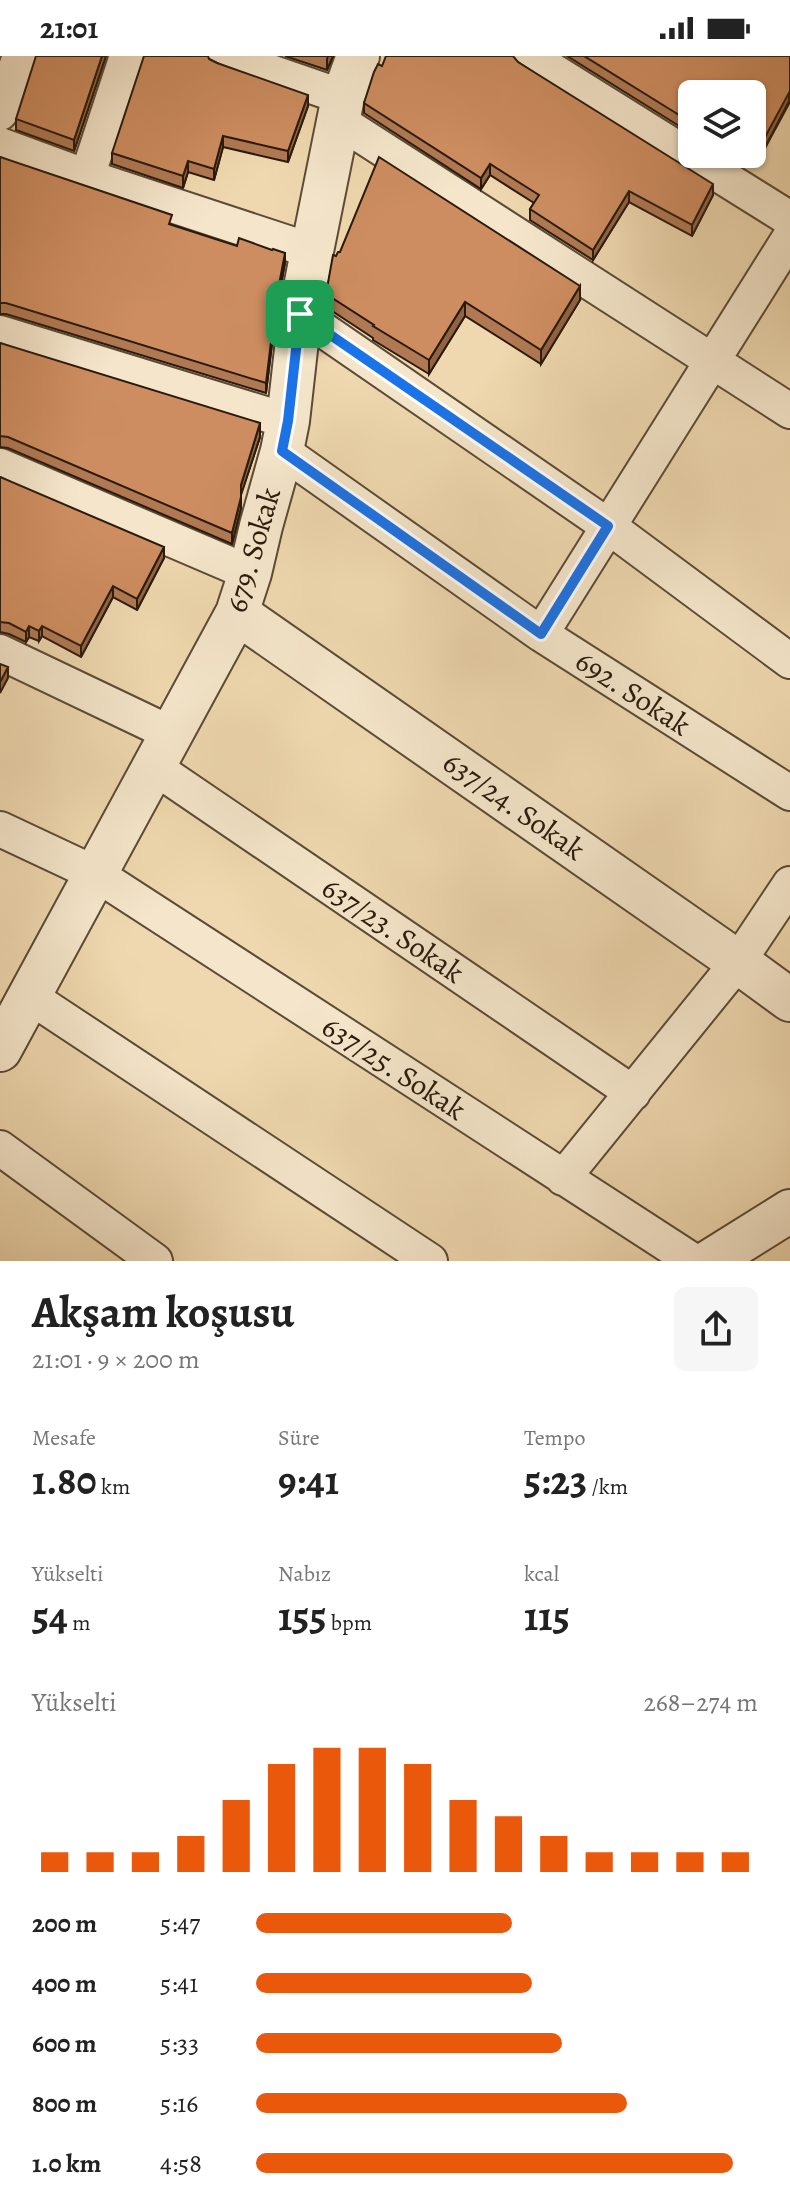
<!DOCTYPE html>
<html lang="tr">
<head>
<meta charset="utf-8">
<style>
	:root { --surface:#fff; --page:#f6f6f6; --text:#222; --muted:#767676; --accent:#ea580c }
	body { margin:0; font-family:Alegreya,serif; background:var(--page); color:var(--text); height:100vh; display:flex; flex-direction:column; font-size:30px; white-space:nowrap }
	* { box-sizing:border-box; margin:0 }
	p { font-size:26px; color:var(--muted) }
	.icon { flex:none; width:44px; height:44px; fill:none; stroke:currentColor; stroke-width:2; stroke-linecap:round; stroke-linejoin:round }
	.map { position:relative; height:1205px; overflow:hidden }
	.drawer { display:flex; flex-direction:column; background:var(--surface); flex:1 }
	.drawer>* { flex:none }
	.buttons { position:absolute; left:678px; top:24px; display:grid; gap:16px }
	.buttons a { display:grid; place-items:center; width:88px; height:88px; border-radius:12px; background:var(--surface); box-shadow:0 2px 6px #0004; font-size:40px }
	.pin { position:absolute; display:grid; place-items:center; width:68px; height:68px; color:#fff; margin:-34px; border-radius:16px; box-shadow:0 4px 12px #0006 }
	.round { display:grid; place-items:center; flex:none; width:84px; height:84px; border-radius:12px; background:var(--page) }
	.summary { display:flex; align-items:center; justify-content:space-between; height:136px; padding:0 32px }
	h1 { font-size:44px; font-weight:600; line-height:60px }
	.metrics { display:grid; grid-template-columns:repeat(3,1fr); gap:12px; height:136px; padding:8px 32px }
	.metrics div { display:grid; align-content:center }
	.metrics b { font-size:40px; font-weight:600 }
	.metrics small { font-size:22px; font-weight:400 }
	.metrics p { font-size:22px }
	.chart { height:224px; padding:16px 32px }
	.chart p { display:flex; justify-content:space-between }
	.chart svg { width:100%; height:144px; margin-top:8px; stroke:var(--accent); stroke-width:6 }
	ul { padding:0 32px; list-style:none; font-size:26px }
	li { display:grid; grid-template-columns:128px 96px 1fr; align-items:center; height:60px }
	li i { height:20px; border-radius:10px; background:var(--accent) }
	.status { display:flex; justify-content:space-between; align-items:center; height:56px; padding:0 40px; background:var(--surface); direction:ltr }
	.status svg { height:22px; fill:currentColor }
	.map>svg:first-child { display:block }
</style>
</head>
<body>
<div class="status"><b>21:01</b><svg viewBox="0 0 49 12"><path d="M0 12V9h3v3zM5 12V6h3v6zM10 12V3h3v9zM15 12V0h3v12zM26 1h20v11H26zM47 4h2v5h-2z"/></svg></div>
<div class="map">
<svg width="790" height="1205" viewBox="0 0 790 1205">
	<rect width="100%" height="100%" fill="#efd8af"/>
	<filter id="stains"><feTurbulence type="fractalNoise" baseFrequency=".0025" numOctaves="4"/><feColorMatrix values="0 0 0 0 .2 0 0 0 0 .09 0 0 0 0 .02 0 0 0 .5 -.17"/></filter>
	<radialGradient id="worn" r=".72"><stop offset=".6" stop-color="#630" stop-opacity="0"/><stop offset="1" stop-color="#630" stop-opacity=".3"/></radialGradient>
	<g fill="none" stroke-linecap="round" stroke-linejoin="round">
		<g stroke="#5b4a35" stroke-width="38">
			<path id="minor" d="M224 0 343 41
				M529 0 790 163
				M0 57 20 0
				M339 65 790 355
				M0 89 87 121 312 195
				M87 121 127 0
				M300 258 608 470 790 605
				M0 277 288 365
				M282 395 541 578 790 737
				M0 410 250 517
				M541 578 790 181
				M0 596 172 678
				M154 711 633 1037
				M0 773 96 818 693 1205
				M29 940 430 1205
				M0 1092 155 1205
				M563 1122 738 906 790 828"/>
		</g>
		<g stroke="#5b4a35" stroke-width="46">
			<path id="tertiary" d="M237 557 738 906 790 944
				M0 994 237 557 250 517 261 470 282 395 288 365 300 258 312 195 343 41 358 0
				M710 1205 790 1155"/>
		</g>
		<use href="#minor" stroke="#f5e6cb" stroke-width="34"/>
		<use href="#tertiary" stroke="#f5e6cb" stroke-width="42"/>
	</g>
	<path fill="#b07953" stroke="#2a1a0c" stroke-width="2" d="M106 0 74 95 16 74V63Z
		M285 0H333L327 14Z
		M567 0H790V46L758 105 745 98H752V38H692V78Z
		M209 3 217 7 308 50 288 106 223 91 214 124 188 116 183 132 112 108V97Z
		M518 6 713 139 692 180 629 146 593 204 530 164V153L534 147 490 119 481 133 364 57V47L382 10Z
		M724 98H735L732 103Z
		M0 101 172 169 285 207 276 255 266 337 6 258H0Z
		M326 238 580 244 541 308 465 260 429 318 373 284V282L326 251Z
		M0 287 260 381 241 438V452L232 488 8 392 0 391Z
		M0 421 164 502 137 554 113 541 81 601 42 580 39 585 29 581 26 586 9 578 0 576Z"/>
	<path fill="#906343" stroke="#2a1a0c" stroke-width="2" d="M102 0H106L74 95V84Z
		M328 0H333L327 14V3Z
		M789 34V45L758 105V94Z
		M308 39V50L288 106V95Z
		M223 80V91L214 124V113Z
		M188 105V116L183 132V120Z
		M490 108V119L481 133V122Z
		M713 128V139L692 180V169Z
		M629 135V146L593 204V194Z
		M285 197V207L276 255 266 337V327L276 245Z
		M580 230V244L541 308V294Z
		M465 246V260L429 318V304Z
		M260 367V381L241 439V429Z
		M241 441V452L232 488V477Z
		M164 491V502L137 554V543Z
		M113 530V541L81 601V590Z
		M29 570V581L26 586V576Z
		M42 570V580L39 585V575Z
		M8 611V622L0 637V626Z"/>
	<path fill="#cd8d60" stroke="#2a1a0c" stroke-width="2" d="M36 0H102L74 84 16 63Z
		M144 0H208L209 3 217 7 308 39 288 95 223 80 214 113 188 105 183 120 112 97Z
		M386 0H513L518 6 713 128 692 169 629 135 593 194 530 153 539 139 490 108 481 122 364 47 374 16 378 8 382 10Z
		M584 0H790V35L758 94 752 91V38H692V67Z
		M0 101 172 159 169 168 237 190 239 182 272 194 273 193 285 197 276 245 266 327 6 247H0Z
		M379 101 580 230 541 294 465 246 429 304 373 270 374 269 326 238 333 199 336 200 338 196H340Z
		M0 287 260 367 241 429V441L232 477 8 381 0 380Z
		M0 421 164 491 137 543 113 530 81 590 42 570 39 575 29 570 26 576 9 567 0 566Z
		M0 608 8 611 0 626Z"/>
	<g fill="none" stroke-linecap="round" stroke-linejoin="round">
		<g stroke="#fff" stroke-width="16">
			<path id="route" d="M300 258 608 470 541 578 282 395 288 365Z"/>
		</g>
		<use href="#route" stroke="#1a73e8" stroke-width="10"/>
	</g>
	<g text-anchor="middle" stroke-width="6" stroke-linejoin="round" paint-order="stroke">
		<g font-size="30" fill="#2a1a0c" stroke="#f5e6cb">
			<text transform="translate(253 494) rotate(-74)" y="10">679. Sokak</text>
			<text transform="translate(633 637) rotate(33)" y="10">692. Sokak</text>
			<text transform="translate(514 750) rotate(35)" y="10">637/24. Sokak</text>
			<text transform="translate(393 874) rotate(34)" y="10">637/23. Sokak</text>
			<text transform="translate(394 1012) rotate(33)" y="10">637/25. Sokak</text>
		</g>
	</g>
	<rect width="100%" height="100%" filter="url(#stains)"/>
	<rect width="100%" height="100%" fill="url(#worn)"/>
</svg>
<div class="buttons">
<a><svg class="icon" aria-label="layers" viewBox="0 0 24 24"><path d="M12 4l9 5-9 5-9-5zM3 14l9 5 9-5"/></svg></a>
</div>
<div class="pin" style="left:300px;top:258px;background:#1e9e55"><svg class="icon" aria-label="arrive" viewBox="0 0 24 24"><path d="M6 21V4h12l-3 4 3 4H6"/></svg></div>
</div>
<section class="drawer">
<div class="summary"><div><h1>Akşam koşusu</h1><p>21:01 · 9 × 200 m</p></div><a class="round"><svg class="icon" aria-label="share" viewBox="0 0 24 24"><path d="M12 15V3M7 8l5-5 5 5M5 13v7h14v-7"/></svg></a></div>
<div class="metrics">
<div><p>Mesafe</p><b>1.80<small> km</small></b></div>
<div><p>Süre</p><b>9:41</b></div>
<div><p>Tempo</p><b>5:23<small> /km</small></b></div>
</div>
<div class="metrics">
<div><p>Yükselti</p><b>54<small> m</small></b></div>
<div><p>Nabız</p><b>155<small> bpm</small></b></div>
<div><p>kcal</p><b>115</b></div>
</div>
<div class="chart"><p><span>Yükselti</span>268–274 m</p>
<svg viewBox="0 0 160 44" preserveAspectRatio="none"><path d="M5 44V38M15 44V38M25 44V38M35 44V33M45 44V22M55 44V11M65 44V6M75 44V6M85 44V11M95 44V22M105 44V27M115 44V33M125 44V38M135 44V38M145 44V38M155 44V38"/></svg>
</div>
<ul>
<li><b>200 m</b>5:47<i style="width:51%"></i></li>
<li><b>400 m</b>5:41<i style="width:55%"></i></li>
<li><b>600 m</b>5:33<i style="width:61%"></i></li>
<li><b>800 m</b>5:16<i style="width:74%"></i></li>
<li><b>1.0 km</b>4:58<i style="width:95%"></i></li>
</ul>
</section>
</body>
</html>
